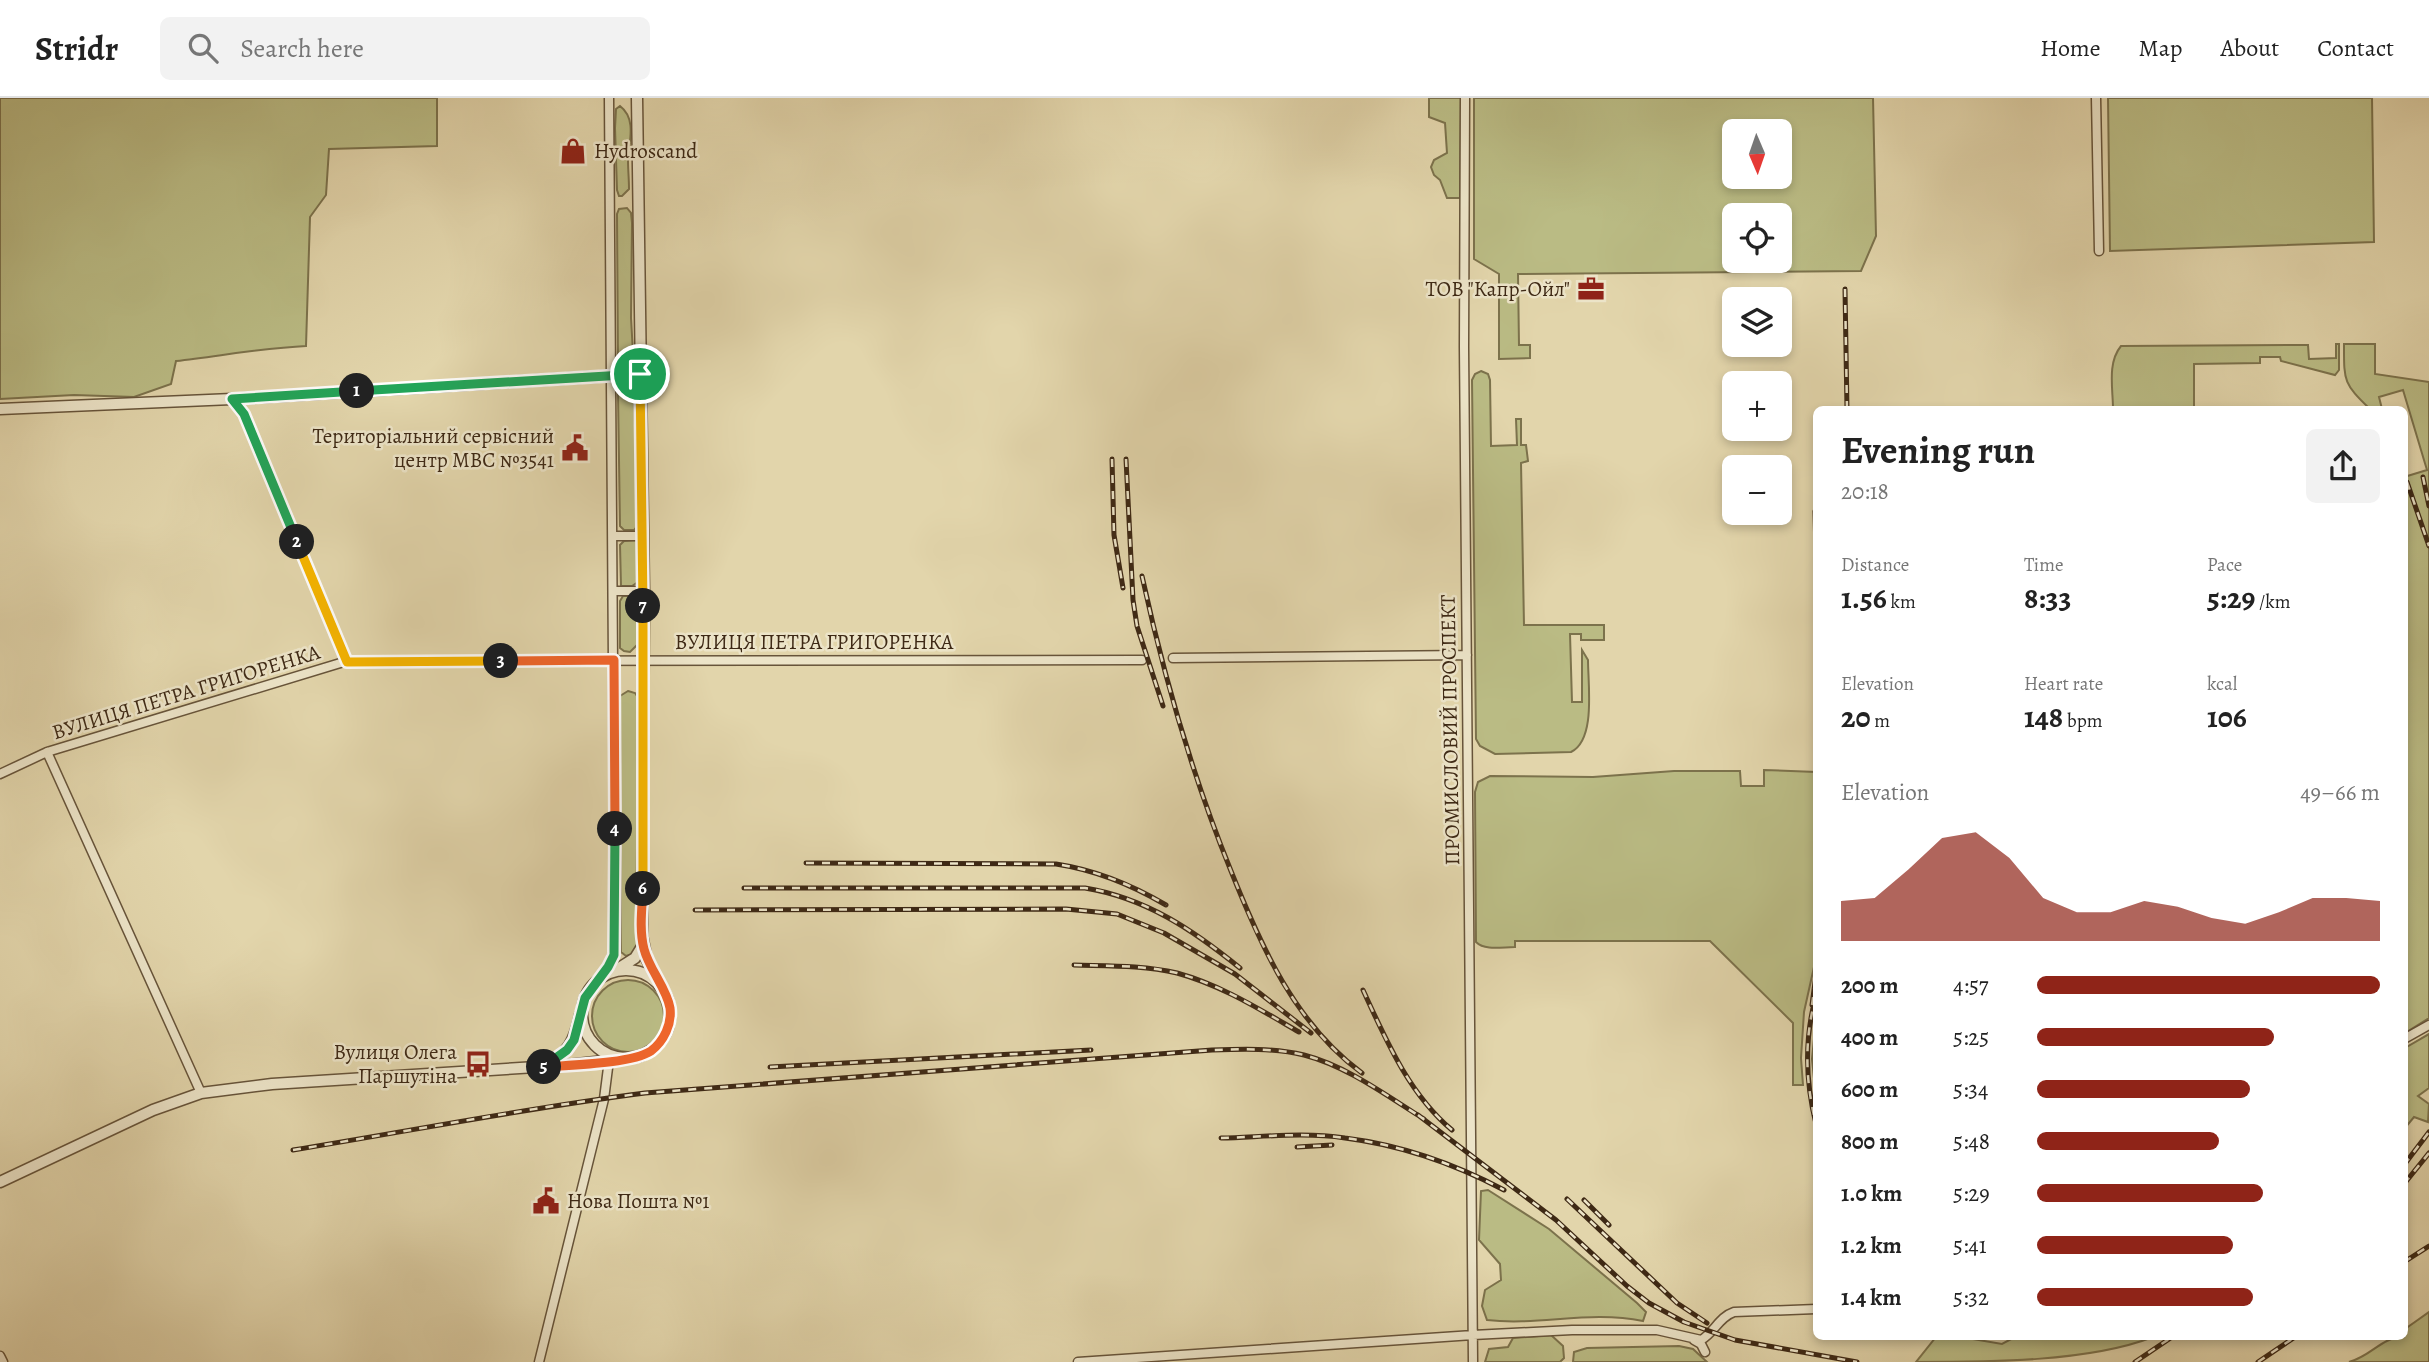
<!DOCTYPE html>
<html lang="en">
<head>
<meta charset="utf-8">
<style>
	:root { --surface:#fff; --page:#f2f2f2; --text:#222; --muted:#767676; --line:#e0e0e0; --accent:#8f2418 }
	body { margin:0; font-family:Alegreya,serif; background:var(--page); color:var(--text); height:100vh; display:flex; flex-direction:column; font-size:26px; white-space:nowrap }
	* { box-sizing:border-box; margin:0 }
	p { font-size:23px; color:var(--muted) }
	.icon { flex:none; width:38px; height:38px; fill:none; stroke:currentColor; stroke-width:2; stroke-linecap:round; stroke-linejoin:round }
	.map { position:relative; flex:1; overflow:hidden }
	.details { position:absolute; left:1813px; top:308px; width:595px; height:934px; display:flex; flex-direction:column; background:var(--surface); border-radius:10px; box-shadow:0 4px 10px #0003 }
	.details>* { flex:none }
	.needle { width:46px; rotate:178deg }
	.buttons { position:absolute; left:1722px; top:21px; display:grid; gap:14px }
	.buttons a { display:grid; place-items:center; width:70px; height:70px; border-radius:10px; background:var(--surface); box-shadow:0 4px 10px #0003; font-size:35px }
	.pin { position:absolute; display:grid; place-items:center; width:60px; height:60px; color:#fff; margin:-30px; border:4px solid #fff; border-radius:50%; box-shadow:0 2px 7px #0007 }
	.km { position:absolute; width:35px; height:35px; margin:-18px; border-radius:50%; background:#222; color:#fff; font-size:19px; line-height:35px; text-align:center }
	.round { display:grid; place-items:center; flex:none; width:74px; height:74px; border-radius:10px; background:var(--page) }
	.headline { display:flex; align-items:center; justify-content:space-between; height:119px; padding:0 28px }
	h1 { font-size:38px; font-weight:600; line-height:52px }
	.stats { display:grid; grid-template-columns:repeat(3,1fr); gap:10px; height:119px; padding:7px 28px }
	.stats div { display:grid; align-content:center }
	.stats b { font-size:30px; font-weight:600 }
	.stats small { font-size:19px; font-weight:400 }
	.stats p { font-size:19px }
	.chart { height:196px; padding:14px 28px }
	.chart p { display:flex; justify-content:space-between }
	.chart svg { width:100%; height:126px; margin-top:7px; fill:var(--accent); opacity:.7 }
	ul { padding:0 28px; list-style:none; font-size:23px }
	li { display:grid; grid-template-columns:112px 84px 1fr; align-items:center; height:52px }
	li i { height:18px; border-radius:9px; background:var(--accent) }
	header { display:flex; align-items:center; gap:42px; box-sizing:border-box; height:98px; padding:0 35px; background:var(--surface); border-bottom:2px solid var(--line) }
	header strong { font-size:33px }
	nav { display:flex; gap:38px; margin-inline-start:auto; font-size:24px }
	.search { width:490px; height:63px; background:var(--page); display:flex; align-items:center; gap:18px; box-sizing:border-box; padding:0 24px; border-radius:10px; color:var(--muted); font-size:26px }
	.map>svg:first-child { display:block }
</style>
</head>
<body>
<header>
<strong>Stridr</strong>
<div class="search"><svg class="icon" aria-label="search" viewBox="0 0 24 24"><circle cx="10" cy="10" r="6"/><path d="M15 15l6 6"/></svg>Search here</div>
<nav><a>Home</a><a>Map</a><a>About</a><a>Contact</a></nav>
</header>
<div class="map">
<svg width="2429" height="1264" viewBox="0 0 2429 1264">
	<rect width="100%" height="100%" fill="#e2d5ab"/>
	<filter id="stains"><feTurbulence type="fractalNoise" baseFrequency=".00286" numOctaves="4"/><feColorMatrix values="0 0 0 0 .2 0 0 0 0 .09 0 0 0 0 .02 0 0 0 .5 -.17"/></filter>
	<radialGradient id="worn" r=".72"><stop offset=".6" stop-color="#630" stop-opacity="0"/><stop offset="1" stop-color="#630" stop-opacity=".3"/></radialGradient>
	<path fill="#babb84" stroke="#7c724c" stroke-width="2" fill-rule="evenodd" d="M0 0H437V48L329 51 326 97 310 119 306 248C263 250 220 258 176 263L171 286 134 299 74 297 0 301Z
		M1429 0H1461L1460 100H1447L1440 82 1434 77 1431 69 1434 62 1447 55 1445 25 1429 19Z
		M1474 0H1873L1876 138 1861 173 1518 176 1519 247H1530V260L1499 261V176L1474 161ZM1734 33H1780V79H1734ZM1734 117H1780V163H1734Z
		M2108 0H2372L2374 144 2110 153Z
		M620 8C637 21 629 44 628 62 628 72 629 81 629 91L622 98H619L617 92 615 30 616 11Z
		M627 110 631 115 632 125 631 220 633 255 630 265 620 271 618 268 617 116 619 111Z
		M2336 246H2339V272L2335 277 2281 263 2280 259H2260V265L2194 266V311H2113C2113 291 2107 265 2121 248L2308 247 2309 261 2336 260Z
		M2344 246H2375V276L2429 284V920L2405 935 2404 379 2427 372 2403 292 2379 299 2382 311H2370C2343 285 2344 283 2344 246Z
		M1481 273 1488 276 1490 282 1491 348 1517 347 1516 321H1521V347H1526L1528 363 1521 365 1524 527H1604V542H1581V536H1570L1572 604H1582V552L1588 562C1588 587 1596 642 1571 654L1495 656 1480 648 1476 641 1472 282 1475 276Z
		M628 290 634 294 638 427 634 432H624L620 428 618 296 621 291Z
		M636 442 638 443V484L632 488H621L620 447 624 443Z
		M623 498H633L638 504V546L630 554 624 553 620 550V503Z
		M628 593 635 595 637 598 639 846 632 856 626 858 621 854 620 598Z
		M1764 672 1816 674V860L1804 914 1801 960 1803 987H1793V925L1710 843H1515V849C1502 849 1485 853 1476 844L1475 694 1478 684 1490 678 1593 679 1674 673H1740L1741 688H1764Z
		M592 918a36 36 0 1 1 72 0a36 36 0 1 1-72 0Z
		M1816 921V1000L1812 961Z
		M2429 936V990L2418 998 2429 1006 2428 1024 2414 1019 2405 1030V950Z
		M1488 1092 1549 1131 1637 1205 1646 1214 1643 1223C1589 1212 1540 1228 1487 1222L1482 1208 1485 1192 1501 1182 1500 1166 1479 1142 1481 1093Z
		M2429 1214V1264H2349C2372 1258 2381 1239 2404 1239L2405 1231Z
		M1551 1237 1563 1248 1564 1260 1560 1264H1485L1489 1251 1508 1249 1513 1240Z
		M1936 1239H1961L2002 1246 2015 1239H2153C2089 1264 1988 1264 1916 1264Z
		M1679 1248 1693 1251 1707 1264H1573L1574 1254 1587 1250Z"/>
	<g fill="none" stroke-linecap="round" stroke-linejoin="round">
		<g stroke="#67543a" stroke-width="11">
			<path id="minor" d="M1465 0 1464 249 1473 1264
				M2096 0 2099 153
				M232 301 244 316 347 563
				M613 438H642
				M614 493H644
				M1173 560 1467 557
				M47 654 201 995
				M0 676 47 654 347 563 1142 562
				M592 888 608 869 615 850 609 0
				M2404 941 2429 927
				M1694 1242 1701 1246 1705 1254
				M0 1258 3 1264
				M539 1264 604 1001 609 962 607 957
				M1078 1264 1473 1237 1572 1232H1657L1701 1242C1714 1235 1719 1219 1734 1214L1816 1211"/>
		</g>
		<g stroke="#67543a" stroke-width="13">
			<path id="tertiary" d="M637 0 644 493 642 837 647 862 660 887
				M0 311 232 301 640 276
				M616 872 635 860 643 847
				M582 916a44 44 0 1 1 88 0a44 44 0 1 1-88 0Z
				M544 966C568 959 575 940 580 917
				M0 1084 153 1012 201 995 272 986 568 967 622 961"/>
		</g>
		<use href="#minor" stroke="#ece4c8" stroke-width="8"/>
		<use href="#tertiary" stroke="#ece4c8" stroke-width="10"/>
		<g stroke="#3e2915" stroke-width="5">
			<path id="rail" d="M1845 191 1847 312
				M1112 361 1114 437 1123 490
				M1126 361 1133 502 1137 528 1163 608
				M2423 379 2429 408
				M2407 384 2429 448
				M1815 413 1816 455
				M1142 478C1164 579 1192 677 1231 773 1261 848 1295 926 1362 975
				M806 765 1056 766C1096 772 1132 787 1166 807
				M744 790H1085C1146 800 1193 832 1240 870
				M695 812 1066 811 1117 816 1164 835 1235 876 1311 935
				M1074 867C1108 868 1143 867 1177 875 1221 887 1259 911 1299 934
				M1363 892C1386 942 1409 996 1452 1032
				M1816 898C1804 941 1805 982 1816 1026
				M1812 907 1816 877
				M770 969 1091 952
				M1418 1017 1556 1122 1627 1188 1649 1205 1684 1224 1735 1242 1857 1264
				M1221 1040C1262 1039 1305 1034 1345 1040 1401 1047 1455 1066 1504 1092
				M1297 1049 1332 1047
				M293 1052C410 1033 527 1010 645 995L1212 952C1243 951 1274 950 1304 957 1347 968 1387 998 1424 1021
				M2404 1067 2429 1034
				M2404 1086 2429 1055
				M1567 1101 1677 1205 1707 1225
				M1584 1102 1609 1127
				M2404 1164 2429 1148
				M2135 1264 2172 1239
				M2258 1264 2295 1239"/>
		</g>
		<use href="#rail" stroke="#ece4c8" stroke-width="2.5" stroke-dasharray="8" stroke-linecap="butt"/>
	</g>
	<g fill="none" stroke-linecap="round" stroke-linejoin="round">
		<g stroke="#fff" stroke-width="14">
			<path id="split-1" d="M357 293 640 276"/>
		</g>
		<g stroke="#fff" stroke-width="14">
			<path id="split-2" d="M297 444 244 316 232 301 357 293"/>
		</g>
		<g stroke="#fff" stroke-width="14">
			<path id="split-3" d="M297 444 347 564 501 563"/>
		</g>
		<g stroke="#fff" stroke-width="14">
			<path id="split-4" d="M501 563 614 562 615 731"/>
		</g>
		<g stroke="#fff" stroke-width="14">
			<path id="split-5" d="M544 969 533 970 549 965 567 952 574 942 585 900 608 869 614 857 615 731"/>
		</g>
		<g stroke="#fff" stroke-width="14">
			<path id="split-6" d="M544 969C568 967 631 966 651 953 664 943 672 926 670 910 667 891 649 871 644 851 639 832 642 810 643 791"/>
		</g>
		<g stroke="#fff" stroke-width="14">
			<path id="split-7" d="M643 791V508"/>
		</g>
		<g stroke="#fff" stroke-width="14">
			<path id="split-8" d="M640 276 643 508"/>
		</g>
		<use href="#split-1" stroke="#22a559" stroke-width="9"/>
		<use href="#split-2" stroke="#22a559" stroke-width="9"/>
		<use href="#split-3" stroke="#f5b400" stroke-width="9"/>
		<use href="#split-4" stroke="#f0652b" stroke-width="9"/>
		<use href="#split-5" stroke="#22a559" stroke-width="9"/>
		<use href="#split-6" stroke="#f0652b" stroke-width="9"/>
		<use href="#split-7" stroke="#f5b400" stroke-width="9"/>
		<use href="#split-8" stroke="#f5b400" stroke-width="9"/>
	</g>
	<defs>
		<g id="shop-bare" transform="scale(2.1)"><path d="M-5-2.5h2.3a2.7 3.5 0 0 1 5.4 0H5L5.5 6h-11ZM-1.5-2.5h3a1.5 2.3 0 0 0-3 0Z" fill="#8f2418" stroke="#ece4c8" stroke-width="2.5" paint-order="stroke"/></g>
		<g id="office-bare" transform="scale(2.1)"><path d="M-6-3h4V-5.5h4V-3h4V5H-6ZM-1-4.5V-3h2v-1.5ZM-6 0V1H6V0Z" fill="#8f2418" stroke="#ece4c8" stroke-width="2.5" paint-order="stroke"/></g>
		<g id="civic-bare" transform="scale(2.1)"><path d="M-.6-6.5H3V-4.5H.6V-3L4-1V1h2V6H-6V1h2V-1L-.6-3ZM-1.2 2.5V6h2.4V2.5Z" fill="#8f2418" stroke="#ece4c8" stroke-width="2.5" paint-order="stroke"/></g>
		<g id="bus-bare" transform="scale(2.1)"><path d="M-5-6H5V4H4V6H2V4H-2V6H-4V4H-5ZM-3.5-4V0h7V-4ZM-3.5 1.2v1.5H-2V1.2ZM2 1.2v1.5H3.5V1.2Z" fill="#8f2418" stroke="#ece4c8" stroke-width="2.5" paint-order="stroke"/></g>
	</defs>
	<g fill-rule="evenodd">
		<use href="#shop-bare" x="573" y="53"/>
		<use href="#office-bare" x="1591" y="191"/>
		<use href="#civic-bare" x="575" y="350"/>
		<use href="#bus-bare" x="478" y="966"/>
		<use href="#civic-bare" x="546" y="1103"/>
	</g>
	<g text-anchor="middle" stroke-width="5" stroke-linejoin="round" paint-order="stroke">
		<g font-size="21" fill="#3e2915" stroke="#ece4c8" text-anchor="end">
			<text x="594" y="60" text-anchor="start">Hydroscand</text>
			<text x="1570" y="198">ТОВ "Капр-Ойл"</text>
			<text x="554" y="345">Територіальний сервісний<tspan x="554" dy="24">центр МВС №3541</tspan></text>
			<text x="457" y="961">Вулиця Олега<tspan x="457" dy="24">Паршутіна</tspan></text>
			<text x="567" y="1110" text-anchor="start">Нова Пошта №1</text>
		</g>
		<g font-size="21" fill="#3e2915" stroke="#ece4c8">
			<text x="814" y="551">ВУЛИЦЯ ПЕТРА ГРИГОРЕНКА</text>
			<text transform="translate(186 594) rotate(-17)" y="7">ВУЛИЦЯ ПЕТРА ГРИГОРЕНКА</text>
			<text transform="translate(1450 632) rotate(-91)" y="7">ПРОМИСЛОВИЙ ПРОСПЕКТ</text>
		</g>
	</g>
	<rect width="100%" height="100%" filter="url(#stains)"/>
	<rect width="100%" height="100%" fill="url(#worn)"/>
</svg>
<div class="buttons">
<a><svg class="needle" viewBox="-14 -14 28 28"><path d="M0-13l5 13h-10z" fill="#e53935"/><path d="M0 13l5-13h-10z" fill="#767676"/></svg></a>
<a><svg class="icon" aria-label="locate" viewBox="0 0 24 24"><circle cx="12" cy="12" r="6"/><path d="M12 2v4M12 18v4M2 12h4M18 12h4"/></svg></a>
<a><svg class="icon" aria-label="layers" viewBox="0 0 24 24"><path d="M12 4l9 5-9 5-9-5zM3 14l9 5 9-5"/></svg></a>
<a>+</a>
<a>−</a>
</div>
<div class="pin" style="left:640px;top:276px;background:#1e9e55"><svg class="icon" aria-label="arrive" viewBox="0 0 24 24"><path d="M6 21V4h12l-3 4 3 4H6"/></svg></div>
<b class="km" style="left:357px;top:293px">1</b>
<b class="km" style="left:297px;top:444px">2</b>
<b class="km" style="left:501px;top:563px">3</b>
<b class="km" style="left:615px;top:731px">4</b>
<b class="km" style="left:544px;top:969px">5</b>
<b class="km" style="left:643px;top:791px">6</b>
<b class="km" style="left:643px;top:508px">7</b>
<section class="details">
<div class="headline"><div><h1>Evening run</h1><p>20:18</p></div><a class="round"><svg class="icon" aria-label="share" viewBox="0 0 24 24"><path d="M12 15V3M7 8l5-5 5 5M5 13v7h14v-7"/></svg></a></div>
<div class="stats">
<div><p>Distance</p><b>1.56<small> km</small></b></div>
<div><p>Time</p><b>8:33</b></div>
<div><p>Pace</p><b>5:29<small> /km</small></b></div>
</div>
<div class="stats">
<div><p>Elevation</p><b>20<small> m</small></b></div>
<div><p>Heart rate</p><b>148<small> bpm</small></b></div>
<div><p>kcal</p><b>106</b></div>
</div>
<div class="chart"><p><span>Elevation</span>49–66 m</p>
<svg viewBox="0 0 160 44" preserveAspectRatio="none"><path d="M0 44V30L10 29L20 19L30 8L40 6L50 15L60 29L70 34L80 34L90 30L100 32L110 36L120 38L130 34L140 29L150 29L160 30V44z"/></svg>
</div>
<ul>
<li><b>200 m</b>4:57<i style="width:100%"></i></li>
<li><b>400 m</b>5:25<i style="width:69%"></i></li>
<li><b>600 m</b>5:34<i style="width:62%"></i></li>
<li><b>800 m</b>5:48<i style="width:53%"></i></li>
<li><b>1.0 km</b>5:29<i style="width:66%"></i></li>
<li><b>1.2 km</b>5:41<i style="width:57%"></i></li>
<li><b>1.4 km</b>5:32<i style="width:63%"></i></li>
</ul>
</section>
</div>
</body>
</html>
